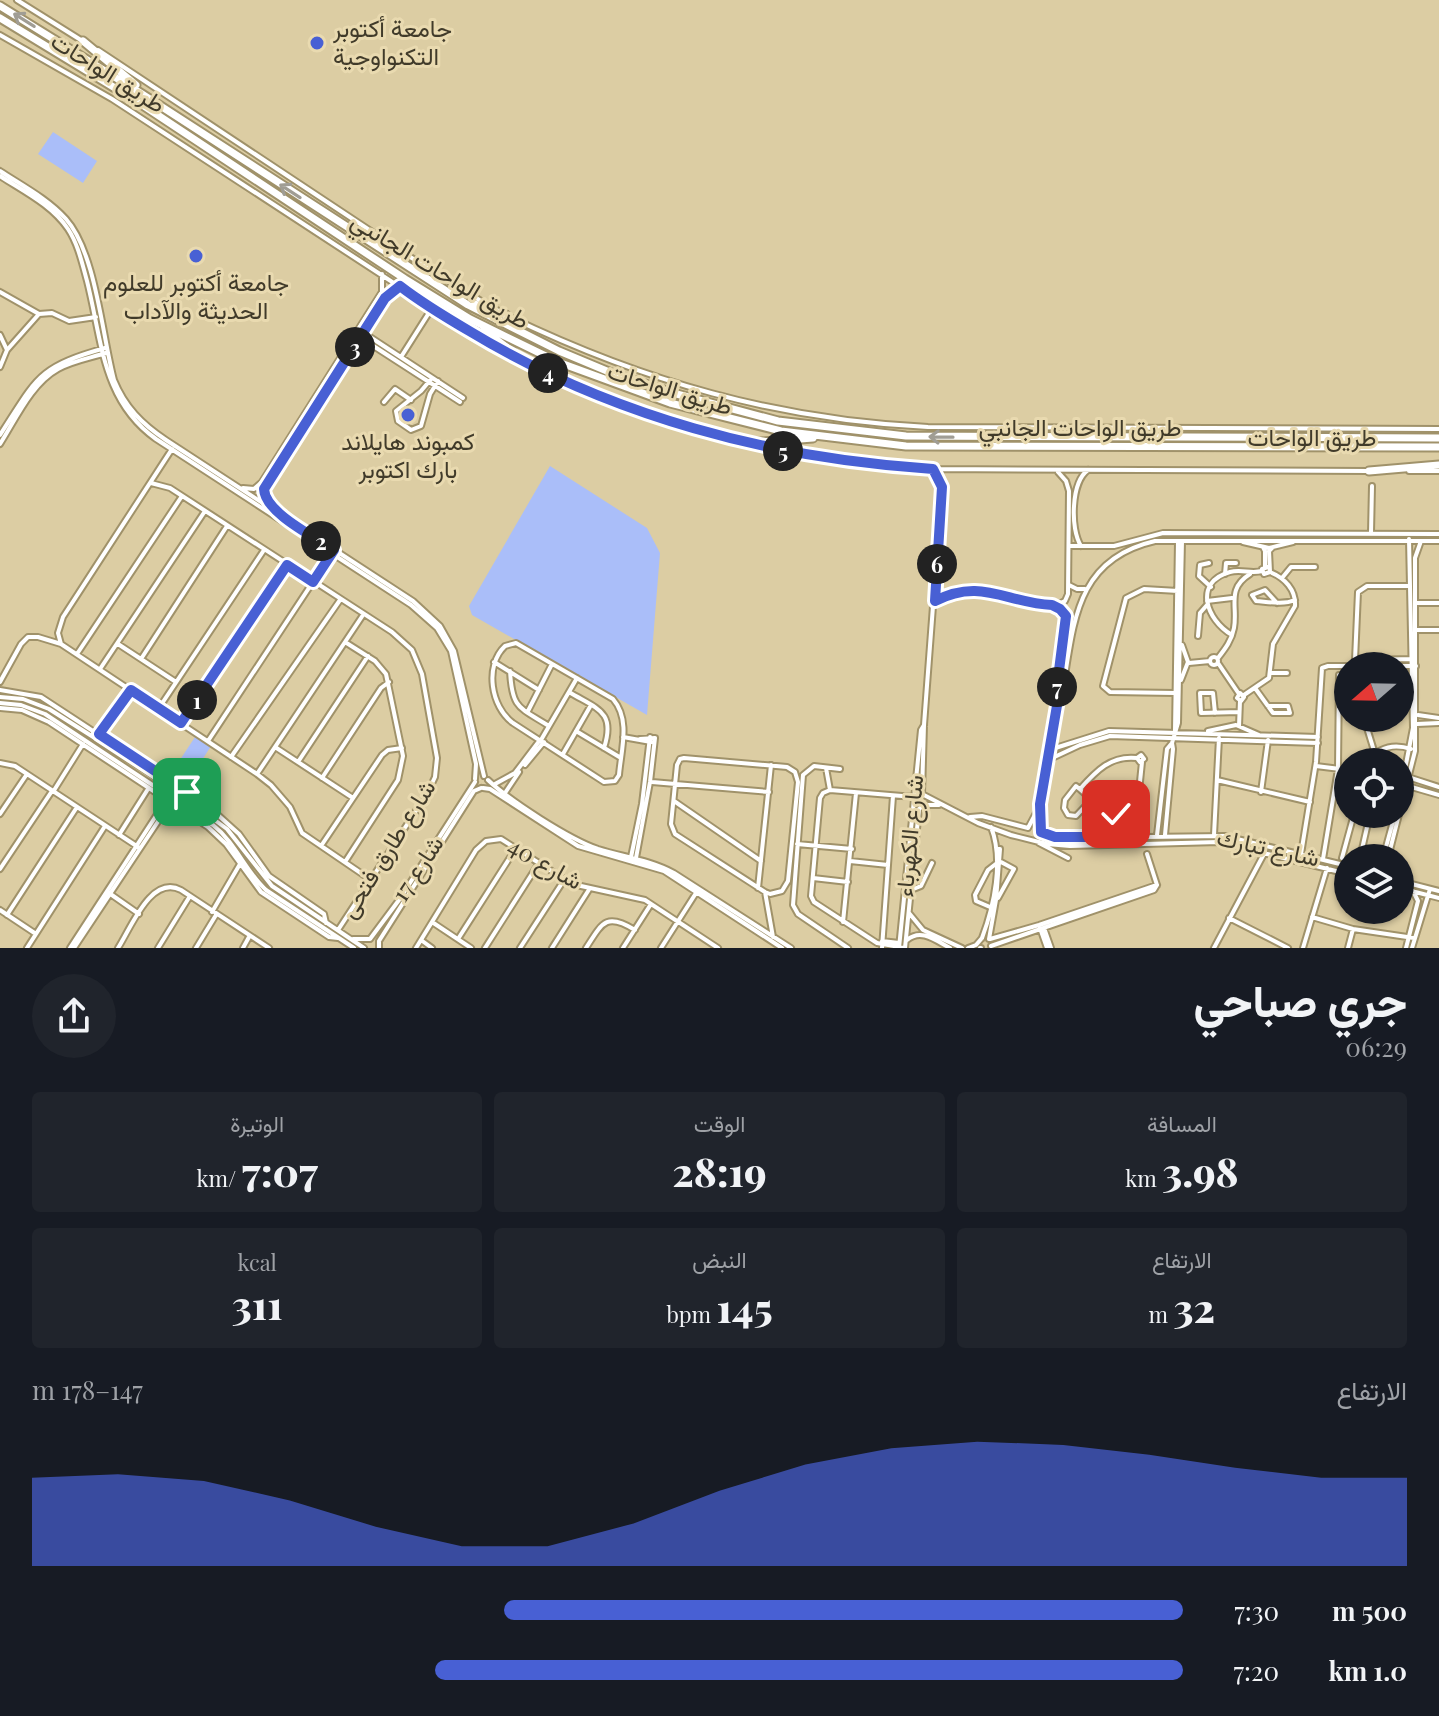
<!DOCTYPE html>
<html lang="ar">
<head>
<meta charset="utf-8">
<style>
	:root { --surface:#171b24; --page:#20242c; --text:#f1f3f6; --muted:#9ea1a6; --accent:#4860d4 }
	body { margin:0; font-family:"Playfair Display",Vazirmatn,serif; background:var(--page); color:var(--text); direction:rtl; height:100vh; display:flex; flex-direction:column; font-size:30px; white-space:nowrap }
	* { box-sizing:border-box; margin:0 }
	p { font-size:26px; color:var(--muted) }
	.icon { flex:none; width:44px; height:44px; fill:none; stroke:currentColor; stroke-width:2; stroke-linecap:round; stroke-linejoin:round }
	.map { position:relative; height:948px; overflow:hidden; direction:ltr }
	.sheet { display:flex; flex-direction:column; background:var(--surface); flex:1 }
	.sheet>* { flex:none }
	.needle { width:52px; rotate:250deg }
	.controls { position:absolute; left:1334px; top:652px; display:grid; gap:16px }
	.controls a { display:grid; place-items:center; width:80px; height:80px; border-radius:50%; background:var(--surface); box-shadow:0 2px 6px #0004; font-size:40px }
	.pin { position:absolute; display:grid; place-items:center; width:68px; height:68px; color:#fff; margin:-34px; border-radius:16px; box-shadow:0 4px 12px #0006 }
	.km { position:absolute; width:40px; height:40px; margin:-20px; border-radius:50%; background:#222; color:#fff; font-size:22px; line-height:40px; text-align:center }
	.round { display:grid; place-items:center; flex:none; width:84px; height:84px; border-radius:42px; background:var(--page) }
	.overview { display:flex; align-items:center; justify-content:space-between; height:136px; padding:0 32px }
	h1 { font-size:44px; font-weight:800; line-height:60px }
	.stats { display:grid; grid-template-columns:repeat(3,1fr); gap:12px; height:136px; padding:8px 32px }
	.stats div { display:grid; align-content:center; border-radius:8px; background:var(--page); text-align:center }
	.stats b { font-size:40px; font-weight:800 }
	.stats small { font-size:22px; font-weight:400 }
	.stats p { font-size:22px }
	.chart { height:224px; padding:16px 32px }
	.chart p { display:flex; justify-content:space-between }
	.chart svg { width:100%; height:144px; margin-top:8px; fill:var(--accent); opacity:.7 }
	ul { padding:0 32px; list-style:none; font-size:26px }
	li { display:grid; grid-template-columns:128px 96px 1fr; align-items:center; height:60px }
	li i { height:20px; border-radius:10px; background:var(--accent) }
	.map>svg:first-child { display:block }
</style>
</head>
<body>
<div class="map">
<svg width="1439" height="948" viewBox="0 0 1439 948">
	<rect width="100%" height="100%" fill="#dccda3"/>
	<path fill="#aabef9" d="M53 132 97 161 83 183 38 154Z
		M550 466 647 528 660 553 647 715 472 615 469 606Z
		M195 737 211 746 188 782 172 772Z"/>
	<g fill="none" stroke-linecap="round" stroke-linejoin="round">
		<g stroke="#a0926a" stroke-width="8">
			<path id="minor" d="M17 0 84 42
				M0 35 112 99 455 323 515 357
				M98 50 407 255 489 306
				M0 171C23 186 48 199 66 219 96 253 102 335 114 380 125 407 142 424 166 440L413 601 440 626 454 651 484 776
				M0 176C23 191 52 205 68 229 78 244 82 263 87 281 102 340 102 401 156 439L411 605 437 628 451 651 476 764 475 779
				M0 292 39 314 52 313 69 321 96 317
				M508 316C643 381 777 420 928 427L1439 429
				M364 333 463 398
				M0 335 7 350 0 367
				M361 338 460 402
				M7 350 39 314
				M401 357 432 308
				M526 363C598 397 671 421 747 443
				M432 378 421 391 396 411 398 421 411 430 421 426 430 394 438 381
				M384 402 395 389 411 400
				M0 435C37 378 37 367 105 348
				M0 444C16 419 31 384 58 369 72 361 90 358 106 353
				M755 445 831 460 933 469 1369 471
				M172 449 63 617 58 633 61 644 257 774 271 785 290 807 302 833 371 880
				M933 469 942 487 924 725 922 794 978 823 1011 835 1047 844 1070 846 1219 842 1348 874
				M1409 471H1439
				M151 483 170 488 392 632 412 650 422 674 437 758 435 777 427 794 338 930
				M243 488 254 489 262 482 382 292V274
				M272 508 265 497V487L385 298 400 286
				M1371 533 1372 486
				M1243 542 1269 548 1293 542
				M1069 546H1114L1163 533 1439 534
				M1081 546C1070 529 1071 482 1088 470
				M1263 547 1265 551V567
				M1209 563 1200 565 1199 576 1211 587
				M1268 567 1262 569 1264 574 1270 572 1269 551 1272 548
				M1225 574 1226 563H1236
				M1282 578 1291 567H1315
				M1069 585 1077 589H1085
				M935 601C950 593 967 588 984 590 1009 592 1042 615 1065 601L1068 594 1069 491 1066 481 1058 472
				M1207 601 1232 598
				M1277 603 1265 590 1252 595 1256 601C1269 602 1283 605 1295 600
				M1416 603H1439
				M1054 606 1062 611 1066 619 1057 686 1059 694
				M1416 630H1439
				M1232 635C1206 620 1193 582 1230 572 1241 569 1251 574 1262 571
				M1198 636 1200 613 1207 605
				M516 643 613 699C631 720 621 750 619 775L615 781 604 782 513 723C491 707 484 666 505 646Z
				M118 644 176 682
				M77 654 182 496
				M1210 661a4 4 0 1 1 8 0a4 4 0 1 1-8 0Z
				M1218 658C1225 649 1232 640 1234 628 1238 606 1226 589 1250 574
				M141 659 227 526
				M1355 660 1358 592 1367 586H1410
				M494 662 539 690
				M1189 663 1210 661
				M1218 663 1239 694
				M1364 665V660L1412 659
				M100 669 205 511
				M510 671C512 709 519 707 549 726
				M1271 673H1287
				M1181 680 1188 662 1182 645
				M0 682 21 644 28 637H38L61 644
				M1255 688 1273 713H1290L1288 706H1268
				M0 690 41 697 209 807 239 834 269 876 324 914 326 923
				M569 692C597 709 616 711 604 748
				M1175 693 1110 692 1103 686 1126 598 1144 589 1178 591
				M1240 693 1244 697 1241 701 1237 698Z
				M1244 695 1269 678 1273 644 1295 606C1296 590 1285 578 1270 572
				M0 697 23 699 49 709 150 773 227 829 272 886 364 948
				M0 703 21 705 45 714 213 825C236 843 245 871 266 890L354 948
				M0 708 22 710 49 722 208 827 226 844 261 892 329 937 338 938
				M159 708 264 550
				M528 711 552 664
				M1215 713 1213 693H1200L1201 713 1239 712
				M1418 715 1439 718
				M1364 718 1375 754
				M181 723 287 565
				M1417 724 1439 723
				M1239 726 1240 701
				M1175 730 1178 541
				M576 731 621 758
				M1208 731 1236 725 1259 735
				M99 734 131 690
				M623 737 651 742
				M541 740 577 678
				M208 741 332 553
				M1172 743 1178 723 1182 541
				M275 747 353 798
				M1049 750 1109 731 1318 737
				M563 754 591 705
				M1141 755 1144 759 1140 762 1137 758Z
				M231 757 340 600
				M684 758 787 767 795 772 798 782 788 881 782 891 770 894 765 892 675 834 671 824 677 765 680 759Z
				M1048 760 1080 745 1110 736 1318 743
				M298 762 368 656
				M1367 762C1379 747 1393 743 1411 749
				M0 763 15 766 138 847
				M525 765 544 742
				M1316 766 1348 770
				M826 768 830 790
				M840 769 814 766 803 775 793 905 798 914 848 948
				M257 774 363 615
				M322 778 381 688 389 682
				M1411 778 1439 787
				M488 780C510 801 569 839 598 849 624 857 650 860 674 873L791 948
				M1217 780 1310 802
				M652 782 769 792
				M495 784 515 773 540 740
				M1408 786 1439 795
				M483 788 490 789 578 846 664 871 782 948
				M1080 789C1096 771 1111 755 1137 758
				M53 792 83 744
				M1261 792 1268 740
				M505 793 519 772
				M1400 795 1413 728 1409 539
				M1091 800 1076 816 1068 815 1064 808 1065 800 1076 786C1093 799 1109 824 1133 810L1138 801 1142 762
				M674 801 761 861
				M0 814 27 774
				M970 817 982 816 1028 828 1038 809
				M119 835 148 789
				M1157 835 1167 749 1172 743 1173 749 1165 835
				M1214 835 1219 738
				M1089 837 1097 819 1099 807
				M1039 843 1068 858
				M797 844 852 849
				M321 846 382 755 388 750 402 748
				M1147 854 1157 885
				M1301 854 1316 762 1322 668 1328 666H1416
				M631 857 642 804 650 737
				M636 858 650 782 655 738 640 739
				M1342 858 1354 814
				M1360 858 1370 814
				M1383 858 1395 814
				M1388 858 1415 751V558L1421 541
				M1323 859 1338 769 1339 675
				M850 861 888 865
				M345 862 398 780 403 756 386 674 375 661 345 642
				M1348 866 1225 836 1061 838 1041 832 1040 804 1059 694 1063 688C1074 622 1076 559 1155 541H1439
				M0 869 52 791
				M813 878 848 882
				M1400 881 1439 891
				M758 888 771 765
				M1400 888 1439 898
				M911 890 921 886 932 863
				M765 892 773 937
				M109 893 139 914
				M998 898 1014 869 1001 862
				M990 907 976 901 975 895 988 870 997 863
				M0 910 36 934
				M212 912 240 864
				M909 913 923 930 962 948
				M7 915 77 807
				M1312 917 1353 929 1414 938
				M1229 918 1288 948
				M432 922 471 948
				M843 922 856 793
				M1040 928 1047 948
				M1044 928 1051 948
				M982 938C994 906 1004 860 991 827
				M353 939H370L399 900 475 782
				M458 939 516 848
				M989 939 996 900 1000 849H997
				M990 939 1039 925 1157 885
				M421 940 432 948
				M907 940C921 928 935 940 950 948
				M882 941 899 943
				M991 946 1154 890 1157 885
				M27 948 105 826
				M70 948 167 799
				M74 948 171 802
				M118 948C131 928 151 874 181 890L269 948
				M158 948 190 896
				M196 948 216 915
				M243 948 249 937
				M379 948V941L474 791 481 788
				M416 948 476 850 486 841 501 839 572 884 645 900 718 948
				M485 948 539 863
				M520 948 564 880
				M552 948 590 888
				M586 948C602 923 606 912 635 930
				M623 948 651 904
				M661 948 696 893
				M882 948 893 796
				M899 948 921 730 924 725
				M905 948 877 943 814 902 811 896 820 798 823 793 830 790 914 797
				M905 948 919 809 924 805H939
				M968 948 976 945 982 938
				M980 948H981
				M1214 948 1265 852
				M1303 948 1327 868
				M1348 948 1353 929
				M1406 948 1418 901 1413 891
				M1412 948 1430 889"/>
		</g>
		<g stroke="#a0926a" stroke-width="11">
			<path id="highway" d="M0 6 142 94 468 305 559 351 614 374 673 393 778 421 906 436 1439 438
				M0 18 138 102 405 279 470 319 558 362 670 403 781 431 906 446 1439 447
				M83 41 136 85
				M475 304 506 315
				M484 330 527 363
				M748 443 813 438
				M1369 471 1439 465"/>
		</g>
		<use href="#minor" stroke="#fff" stroke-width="4"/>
		<use href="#highway" stroke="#fff" stroke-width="7"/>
	</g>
	<defs><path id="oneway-shaft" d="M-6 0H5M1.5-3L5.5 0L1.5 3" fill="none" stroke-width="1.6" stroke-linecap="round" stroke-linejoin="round" transform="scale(2)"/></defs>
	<g stroke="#a09d94">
		<use href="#oneway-shaft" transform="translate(24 20) rotate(-148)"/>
		<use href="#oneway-shaft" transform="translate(290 191) rotate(-147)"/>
		<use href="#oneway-shaft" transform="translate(941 437) rotate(-179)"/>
	</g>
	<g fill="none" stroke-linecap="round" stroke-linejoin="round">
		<g stroke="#fff" stroke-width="16">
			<path id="route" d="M187 792 99 734 131 690 181 723 287 565 313 582 334 550C315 537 265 513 264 489L385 298 400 286C422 303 447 318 471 332 610 416 772 459 933 469L942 487 935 601C981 577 1006 603 1052 605L1060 609 1066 616 1057 686 1059 694 1040 804 1041 832 1055 837H1089L1097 819 1107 812 1116 814"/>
		</g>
		<use href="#route" stroke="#4860d4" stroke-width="10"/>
	</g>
	<g fill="#4860d4" stroke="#e9dab0" stroke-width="3">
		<circle cx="317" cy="43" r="8"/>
		<circle cx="196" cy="256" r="8"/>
		<circle cx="408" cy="415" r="8"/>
	</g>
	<g text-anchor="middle" stroke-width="6" stroke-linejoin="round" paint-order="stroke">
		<g font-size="24" fill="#413b2a" stroke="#e9dab0">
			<text x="333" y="37" text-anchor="start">جامعة أكتوبر<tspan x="333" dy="28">التكنواوجية</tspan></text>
			<text x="196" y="291">جامعة أكتوبر للعلوم<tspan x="196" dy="28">الحديثة والآداب</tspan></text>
			<text x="408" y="450">كمبوند هايلاند<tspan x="408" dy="28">بارك اكتوبر</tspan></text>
		</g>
		<g font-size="24" fill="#413b2a" stroke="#e9dab0">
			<text transform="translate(108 73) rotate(32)" y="8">طريق الواحات</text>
			<text transform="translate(440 271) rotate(31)" y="8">طريق الواحات الجانبي</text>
			<text transform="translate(670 389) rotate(17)" y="8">طريق الواحات</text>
			<text x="1080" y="436">طريق الواحات الجانبي</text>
			<text x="1312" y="446">طريق الواحات</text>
			<text transform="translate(910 836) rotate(-85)" y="8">شارع الكهرباء</text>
			<text transform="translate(1268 848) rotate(12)" y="8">شارع تبارك</text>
			<text transform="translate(388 849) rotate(-58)" y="8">شارع طارق فتحى</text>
			<text transform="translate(545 864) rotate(29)" y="8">شارع 40</text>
			<text transform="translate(418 869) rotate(-57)" y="8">شارع 17</text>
		</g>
	</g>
</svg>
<div class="controls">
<a><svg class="needle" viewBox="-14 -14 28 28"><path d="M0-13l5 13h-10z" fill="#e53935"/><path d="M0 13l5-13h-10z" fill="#9ea1a6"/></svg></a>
<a><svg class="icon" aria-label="locate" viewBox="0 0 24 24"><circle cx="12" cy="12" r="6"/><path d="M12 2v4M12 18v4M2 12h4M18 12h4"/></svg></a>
<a><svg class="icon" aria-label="layers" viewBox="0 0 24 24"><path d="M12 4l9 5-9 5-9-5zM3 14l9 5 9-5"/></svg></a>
</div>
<div class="pin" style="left:187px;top:792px;background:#1e9e55"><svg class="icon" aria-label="arrive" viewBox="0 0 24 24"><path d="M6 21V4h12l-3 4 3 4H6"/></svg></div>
<div class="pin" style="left:1116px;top:814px;background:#d93025"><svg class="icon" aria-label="check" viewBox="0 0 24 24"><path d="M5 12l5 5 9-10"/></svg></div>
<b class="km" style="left:197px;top:700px">1</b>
<b class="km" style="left:321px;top:541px">2</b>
<b class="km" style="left:355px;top:347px">3</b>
<b class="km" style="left:548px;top:373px">4</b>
<b class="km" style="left:783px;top:451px">5</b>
<b class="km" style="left:937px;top:564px">6</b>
<b class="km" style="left:1057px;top:687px">7</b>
</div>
<section class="sheet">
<div class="overview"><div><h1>جري صباحي</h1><p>06:29</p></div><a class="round"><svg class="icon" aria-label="share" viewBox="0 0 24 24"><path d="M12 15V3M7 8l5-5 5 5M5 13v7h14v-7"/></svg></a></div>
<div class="stats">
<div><p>المسافة</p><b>3.98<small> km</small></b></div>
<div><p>الوقت</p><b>28:19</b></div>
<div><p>الوتيرة</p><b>7:07<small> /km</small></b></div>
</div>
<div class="stats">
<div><p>الارتفاع</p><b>32<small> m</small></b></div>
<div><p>النبض</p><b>145<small> bpm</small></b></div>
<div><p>kcal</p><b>311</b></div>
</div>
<div class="chart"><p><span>الارتفاع</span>147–178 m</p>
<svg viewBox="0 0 160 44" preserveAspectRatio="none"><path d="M0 44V17L10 16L20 18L30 24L40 32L50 38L60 38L70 31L80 21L90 13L100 8L110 6L120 7L130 10L140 14L150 17L160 17V44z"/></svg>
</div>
<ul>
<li><b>500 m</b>7:30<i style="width:59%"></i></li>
<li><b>1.0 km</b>7:20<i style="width:65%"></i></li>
</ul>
</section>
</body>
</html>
